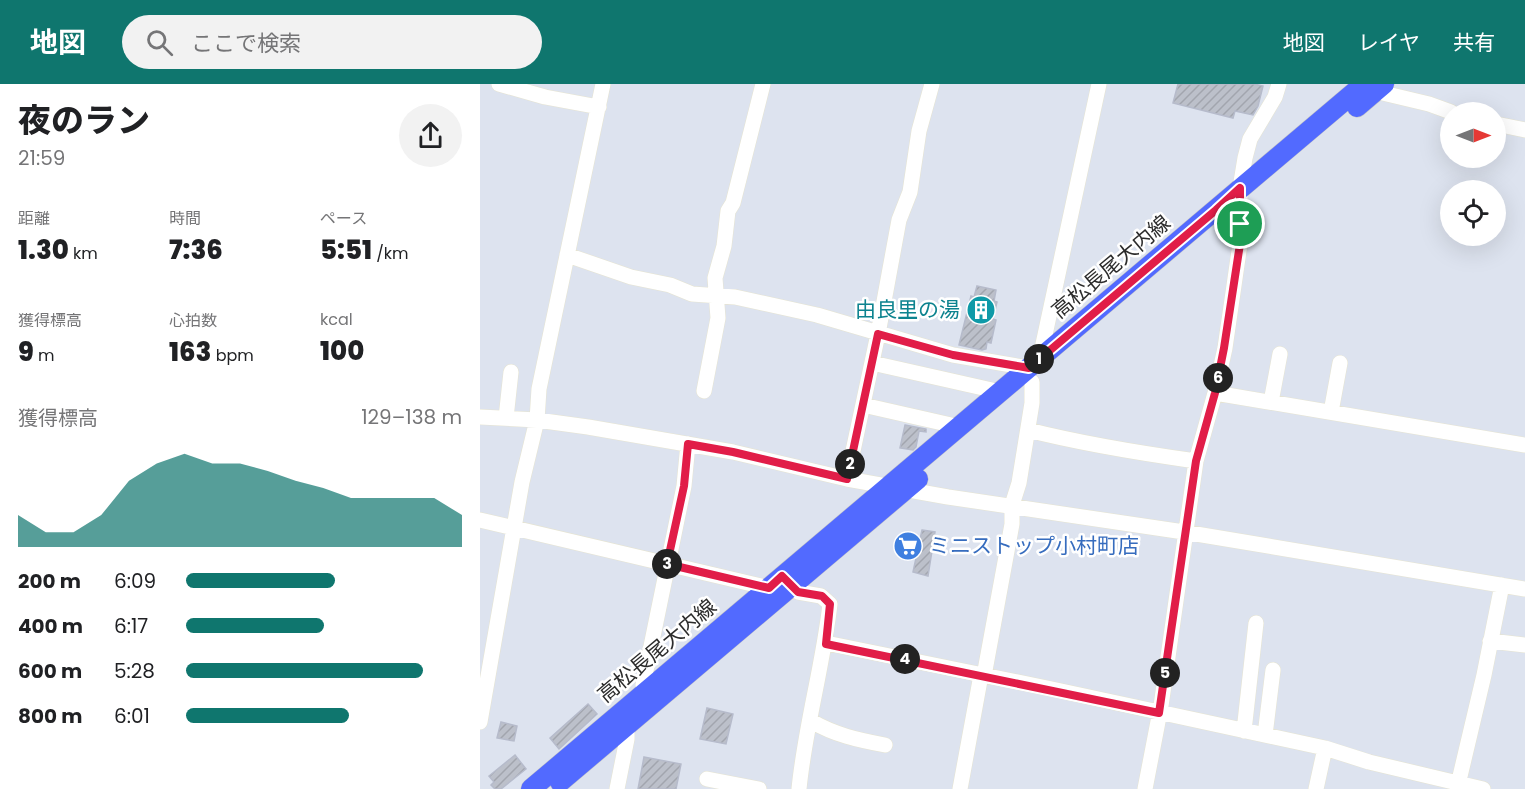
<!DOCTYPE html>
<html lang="ja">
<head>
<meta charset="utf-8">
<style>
	:root { --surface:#fff; --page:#f2f2f2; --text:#202124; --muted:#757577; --accent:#0f766e }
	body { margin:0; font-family:Poppins,"Noto Sans JP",sans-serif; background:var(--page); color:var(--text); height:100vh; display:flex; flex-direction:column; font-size:22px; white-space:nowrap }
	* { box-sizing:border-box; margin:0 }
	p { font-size:20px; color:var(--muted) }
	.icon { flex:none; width:33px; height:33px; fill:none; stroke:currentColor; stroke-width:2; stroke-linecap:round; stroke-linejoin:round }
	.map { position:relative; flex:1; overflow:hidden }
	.drawer { display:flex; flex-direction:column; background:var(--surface); width:480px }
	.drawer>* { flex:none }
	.needle { width:39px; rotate:90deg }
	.buttons { position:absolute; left:960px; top:18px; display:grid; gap:12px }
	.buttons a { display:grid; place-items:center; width:66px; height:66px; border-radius:50%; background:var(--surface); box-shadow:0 6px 24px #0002; font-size:30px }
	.pin { position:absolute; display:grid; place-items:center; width:51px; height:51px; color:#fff; margin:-26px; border:3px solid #fff; border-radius:50%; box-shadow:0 2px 6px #0007 }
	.km { position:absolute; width:30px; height:30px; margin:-15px; border-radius:50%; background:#222; color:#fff; font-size:16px; line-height:30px; text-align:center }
	.round { display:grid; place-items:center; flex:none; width:63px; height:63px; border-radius:32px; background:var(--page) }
	.head { display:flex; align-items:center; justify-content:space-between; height:102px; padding:0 18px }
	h1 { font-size:33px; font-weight:800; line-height:45px }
	.figures { display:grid; grid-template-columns:repeat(3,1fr); gap:9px; height:102px; padding:6px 18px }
	.figures div { display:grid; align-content:center }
	.figures b { font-size:26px; font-weight:800 }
	.figures small { font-size:16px; font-weight:400 }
	.figures p { font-size:16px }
	.chart { height:168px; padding:12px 18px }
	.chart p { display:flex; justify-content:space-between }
	.chart svg { width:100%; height:108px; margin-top:6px; fill:var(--accent); opacity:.7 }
	ul { padding:0 18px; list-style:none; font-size:20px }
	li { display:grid; grid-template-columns:96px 72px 1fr; align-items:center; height:45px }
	li i { height:15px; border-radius:8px; background:var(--accent) }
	header { display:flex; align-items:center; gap:36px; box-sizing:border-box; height:84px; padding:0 30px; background:var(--accent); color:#fff }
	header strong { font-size:28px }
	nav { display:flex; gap:33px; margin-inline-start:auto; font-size:21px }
	.search { width:420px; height:54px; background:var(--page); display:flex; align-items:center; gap:15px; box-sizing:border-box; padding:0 21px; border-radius:33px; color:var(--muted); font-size:22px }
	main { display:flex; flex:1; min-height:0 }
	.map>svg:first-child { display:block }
</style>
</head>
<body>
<header>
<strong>地図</strong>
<div class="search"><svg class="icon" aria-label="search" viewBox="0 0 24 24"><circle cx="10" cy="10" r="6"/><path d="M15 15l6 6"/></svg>ここで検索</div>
<nav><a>地図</a><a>レイヤ</a><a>共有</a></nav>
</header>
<main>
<section class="drawer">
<div class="head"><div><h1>夜のラン</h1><p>21:59</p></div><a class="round"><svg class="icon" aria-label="share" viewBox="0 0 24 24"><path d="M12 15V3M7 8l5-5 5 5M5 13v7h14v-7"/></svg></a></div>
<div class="figures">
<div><p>距離</p><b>1.30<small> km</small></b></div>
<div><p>時間</p><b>7:36</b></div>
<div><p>ペース</p><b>5:51<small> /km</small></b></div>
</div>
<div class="figures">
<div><p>獲得標高</p><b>9<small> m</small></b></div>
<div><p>心拍数</p><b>163<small> bpm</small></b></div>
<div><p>kcal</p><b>100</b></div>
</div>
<div class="chart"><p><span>獲得標高</span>129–138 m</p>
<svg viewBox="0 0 160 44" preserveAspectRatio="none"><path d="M0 44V31L10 38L20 38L30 31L40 17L50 10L60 6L70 10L80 10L90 13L100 17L110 20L120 24L130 24L140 24L150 24L160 31V44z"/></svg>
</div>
<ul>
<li><b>200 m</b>6:09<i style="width:54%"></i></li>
<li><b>400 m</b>6:17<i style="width:50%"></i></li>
<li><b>600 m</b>5:28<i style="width:86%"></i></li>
<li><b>800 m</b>6:01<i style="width:59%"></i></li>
</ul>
</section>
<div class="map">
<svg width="1045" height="705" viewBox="0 0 1045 705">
	<defs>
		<pattern id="building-hatch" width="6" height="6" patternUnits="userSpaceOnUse" patternTransform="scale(1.5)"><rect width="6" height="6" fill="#bcc0ca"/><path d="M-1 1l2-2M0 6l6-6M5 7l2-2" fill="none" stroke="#a2a5ae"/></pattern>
	</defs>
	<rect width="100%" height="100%" fill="#dde3ef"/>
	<path fill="url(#building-hatch)" stroke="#b6bbcb" stroke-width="1.5" d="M698 0H774L783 2 778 22 773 31 755 27 753 34 693 19Z
		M497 202 516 206 514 217 517 218 513 235 516 236 511 259 507 258 506 265 502 266 479 261 491 212 494 213Z
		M425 341 446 345V348L439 347 436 363 433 366 420 364Z
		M442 446 455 448 448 492 433 488Z
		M108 620 117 630 79 665 70 654Z
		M227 624 253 630 246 660 220 655Z
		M21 638 37 642 34 657 17 654Z
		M35 671 46 685 21 705H15L11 701 14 698 9 692Z
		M164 673 201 680 196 705H158Z"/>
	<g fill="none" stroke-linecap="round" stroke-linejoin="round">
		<g stroke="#e6e4d2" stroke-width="16">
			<path id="minor" d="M19 0 65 13 119 23
				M890 6 949 20 971 28
				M1016 40 1045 46
				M87 171 151 193 190 201 212 210 255 213 337 231 473 271 549 284
				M560 274 619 0
				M392 279 512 306
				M224 307 238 234 235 194 244 162 248 127 253 119 283 0
				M735 309 1045 361
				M791 318 800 270
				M383 321 480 343
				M851 328 860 279
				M0 333 57 336 108 343 253 368 367 395 468 413 704 448 1045 505
				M26 334 31 288
				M548 346C603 360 659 369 716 377
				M367 395 398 250 419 136 430 108 439 47 452 0
				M0 436 289 504
				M304 494 318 508 341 512 350 520C343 582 325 643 319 705
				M1010 557 1045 561
				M346 559 572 605 845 664 889 678 1003 705
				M504 592 532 440V421L539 399 552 319V298
				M166 608 163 601 204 402 208 360
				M331 637C355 651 378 656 405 661
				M0 638 42 398 57 336 59 305 123 0
				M764 647 776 539
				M785 651 793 586
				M227 695 279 705
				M137 705 147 655V643
				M480 705 501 591
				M665 705 681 622 716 377 735 309 745 264 760 160V104L765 74 770 55 795 13 799 0
				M836 705 845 664
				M977 705 1004 591 1022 501"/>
		</g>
		<g stroke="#c4c4c4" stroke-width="21">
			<path id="major" d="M877 23 904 0
				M80 698 438 395
				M51 705 884 0"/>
		</g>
		<use href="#minor" stroke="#fff" stroke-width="15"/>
		<use href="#major" stroke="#526aff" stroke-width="20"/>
	</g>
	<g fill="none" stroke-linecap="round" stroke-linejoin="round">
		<g stroke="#fff" stroke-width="12">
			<path id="route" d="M760 104V160L744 264 735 309 716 377 679 629 346 560 350 520 342 512 318 508 302 492 289 504 187 480 204 402 208 360 253 368 367 395 398 250 473 271 549 284 736 126Z"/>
		</g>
		<use href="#route" stroke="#e11d48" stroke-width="8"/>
	</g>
	<defs>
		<g id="building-disc" transform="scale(1.5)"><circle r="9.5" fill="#0f9aa8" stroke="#fff"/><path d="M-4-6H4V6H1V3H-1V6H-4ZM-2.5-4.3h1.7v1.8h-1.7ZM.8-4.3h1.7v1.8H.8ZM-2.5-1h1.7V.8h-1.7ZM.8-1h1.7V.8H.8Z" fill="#fff"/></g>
		<g id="supermarket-disc" transform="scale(1.5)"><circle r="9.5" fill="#3f7fe0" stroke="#fff"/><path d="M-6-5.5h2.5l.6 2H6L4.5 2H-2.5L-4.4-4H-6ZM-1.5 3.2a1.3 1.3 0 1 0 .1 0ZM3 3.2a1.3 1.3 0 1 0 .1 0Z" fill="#fff"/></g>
	</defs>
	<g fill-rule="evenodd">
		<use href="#building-disc" x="501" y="226"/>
		<use href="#supermarket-disc" x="428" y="462"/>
	</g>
	<g text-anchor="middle" stroke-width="5" stroke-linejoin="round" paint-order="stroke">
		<g font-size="21" fill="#2c2c2c" stroke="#fff">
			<text transform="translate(631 183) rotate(-40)" y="7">高松長尾大内線</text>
			<text transform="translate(177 567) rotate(-40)" y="7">高松長尾大内線</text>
		</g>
		<g font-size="21" fill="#0d838f" stroke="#fff" text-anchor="end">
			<text x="480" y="233">由良里の湯</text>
		</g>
		<g font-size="21" fill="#366cbe" stroke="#fff" text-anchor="start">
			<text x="449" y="469">ミニストップ小村町店</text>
		</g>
	</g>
</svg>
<div class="buttons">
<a><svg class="needle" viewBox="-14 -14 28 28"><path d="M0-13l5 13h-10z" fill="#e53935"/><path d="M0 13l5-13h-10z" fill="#757577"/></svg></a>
<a><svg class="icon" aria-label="locate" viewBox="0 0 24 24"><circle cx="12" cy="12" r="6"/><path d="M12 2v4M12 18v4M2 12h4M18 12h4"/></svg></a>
</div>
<div class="pin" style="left:760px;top:140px;background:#1e9e55"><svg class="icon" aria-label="arrive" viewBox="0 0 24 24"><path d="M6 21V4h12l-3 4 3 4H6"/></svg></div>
<b class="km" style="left:559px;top:275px">1</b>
<b class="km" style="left:370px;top:380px">2</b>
<b class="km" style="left:187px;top:480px">3</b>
<b class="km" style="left:425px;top:575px">4</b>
<b class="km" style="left:685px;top:589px">5</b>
<b class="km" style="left:738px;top:294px">6</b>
</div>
</main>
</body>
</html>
